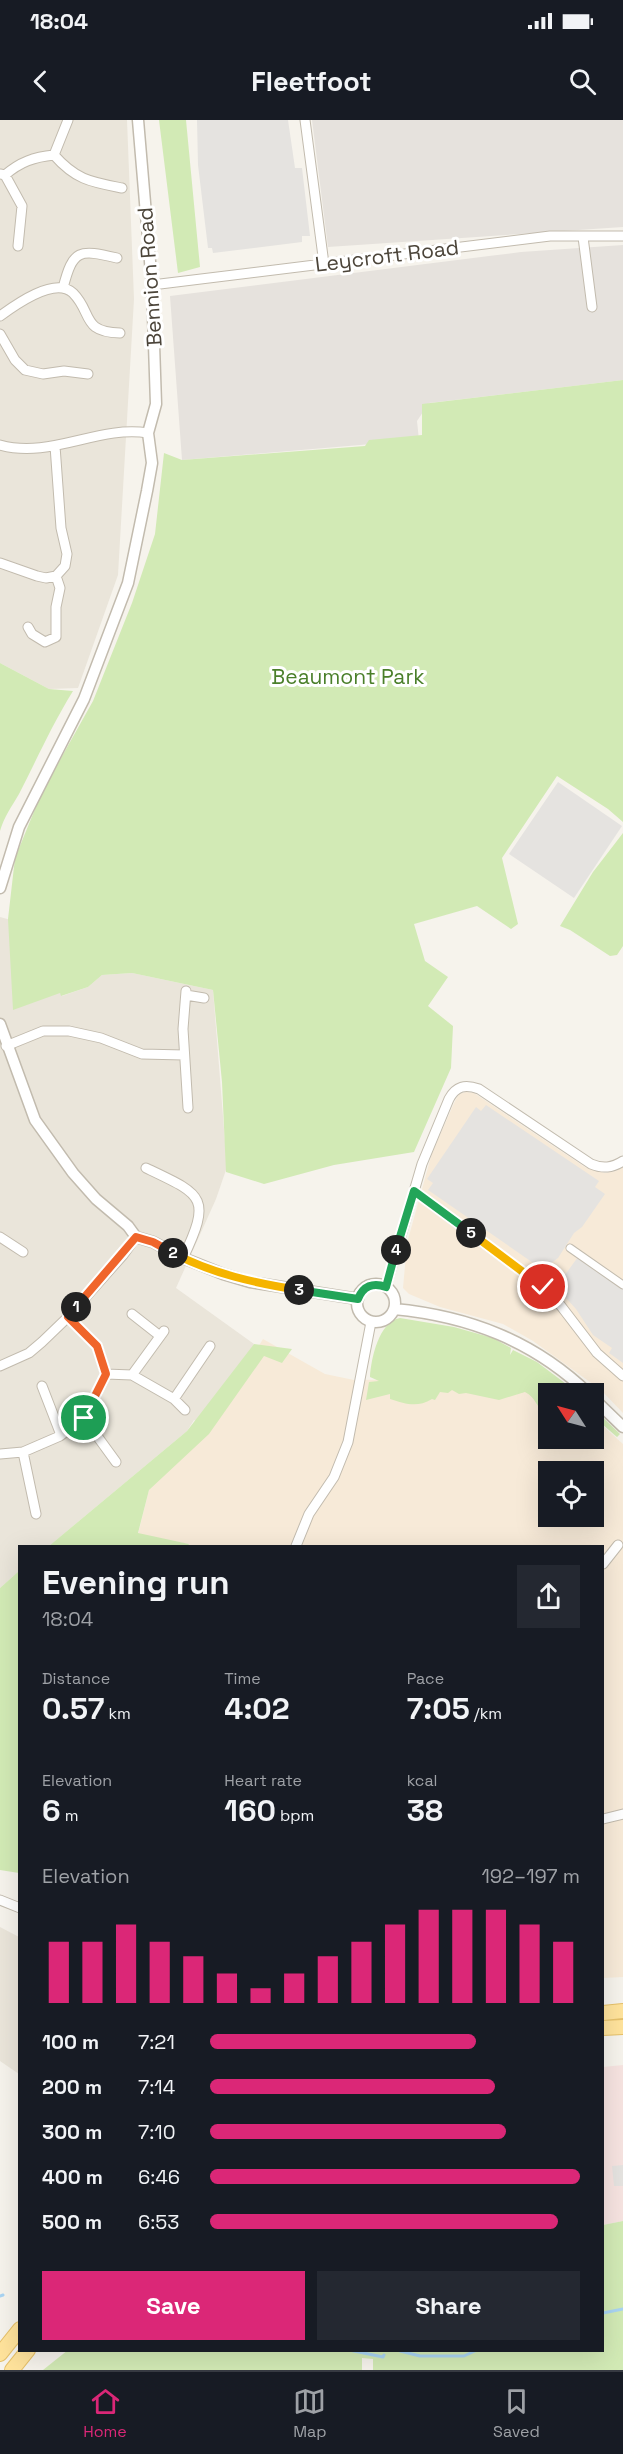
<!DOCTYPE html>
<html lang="en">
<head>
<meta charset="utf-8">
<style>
	:root { --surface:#171b24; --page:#242831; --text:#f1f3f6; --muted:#9ea1a6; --line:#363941; --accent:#db2777 }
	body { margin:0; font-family:"Space Grotesk",sans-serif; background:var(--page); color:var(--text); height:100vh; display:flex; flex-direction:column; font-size:22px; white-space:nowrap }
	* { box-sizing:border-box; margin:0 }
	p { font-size:20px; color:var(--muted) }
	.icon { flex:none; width:33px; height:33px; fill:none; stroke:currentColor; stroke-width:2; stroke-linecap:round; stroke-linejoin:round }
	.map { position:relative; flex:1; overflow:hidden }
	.side { position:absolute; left:18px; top:1425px; width:586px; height:807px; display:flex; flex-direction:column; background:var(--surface); border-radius:0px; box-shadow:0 6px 24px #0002 }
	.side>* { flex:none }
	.needle { width:39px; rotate:306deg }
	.controls { position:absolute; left:538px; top:1263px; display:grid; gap:12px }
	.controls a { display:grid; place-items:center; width:66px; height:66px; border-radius:0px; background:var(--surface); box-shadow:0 6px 24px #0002; font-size:30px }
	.pin { position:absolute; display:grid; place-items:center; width:51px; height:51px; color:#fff; margin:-26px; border:3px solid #fff; border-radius:50%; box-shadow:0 2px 6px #0007 }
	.km { position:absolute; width:30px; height:30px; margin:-15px; border-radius:50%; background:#222; color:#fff; font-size:16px; line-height:30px; text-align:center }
	.round { display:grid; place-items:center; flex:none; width:63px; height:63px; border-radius:0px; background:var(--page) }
	.head { display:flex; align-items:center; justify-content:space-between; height:102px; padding:0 24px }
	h1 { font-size:33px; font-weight:800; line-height:45px }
	.figures { display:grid; grid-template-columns:repeat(3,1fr); gap:9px; height:102px; padding:6px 24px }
	.figures div { display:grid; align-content:center }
	.figures b { font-size:30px; font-weight:800 }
	.figures small { font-size:16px; font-weight:400 }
	.figures p { font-size:16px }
	.chart { height:168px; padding:12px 24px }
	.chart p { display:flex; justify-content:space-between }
	.chart svg { width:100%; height:108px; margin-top:6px; stroke:var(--accent); stroke-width:6 }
	.primary-button { display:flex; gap:12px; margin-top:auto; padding:12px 24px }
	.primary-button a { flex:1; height:69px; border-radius:0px; background:var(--accent); color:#fff; font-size:24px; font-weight:800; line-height:69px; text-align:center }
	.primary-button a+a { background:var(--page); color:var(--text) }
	ul { padding:0 24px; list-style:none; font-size:20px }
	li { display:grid; grid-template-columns:96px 72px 1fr; align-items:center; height:45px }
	li i { height:15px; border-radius:8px; background:var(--accent) }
	.status { display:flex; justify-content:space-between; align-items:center; height:42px; padding:0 30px; background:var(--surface); direction:ltr }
	.status svg { height:16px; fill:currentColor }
	header { display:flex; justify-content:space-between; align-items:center; height:78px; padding:0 24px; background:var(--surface); font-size:27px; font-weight:800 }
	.tab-bar { display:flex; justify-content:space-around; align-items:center; height:84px; border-top:2px solid var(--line); background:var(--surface); font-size:16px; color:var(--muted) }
	.tab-bar a { display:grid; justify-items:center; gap:3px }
	.tab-bar .current { color:var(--accent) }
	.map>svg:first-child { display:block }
</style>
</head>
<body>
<div class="status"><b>18:04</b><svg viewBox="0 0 49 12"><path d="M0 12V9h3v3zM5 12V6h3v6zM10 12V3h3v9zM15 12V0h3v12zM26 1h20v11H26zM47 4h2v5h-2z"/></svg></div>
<header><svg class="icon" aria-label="back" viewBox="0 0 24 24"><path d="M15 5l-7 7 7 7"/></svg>Fleetfoot<svg class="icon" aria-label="search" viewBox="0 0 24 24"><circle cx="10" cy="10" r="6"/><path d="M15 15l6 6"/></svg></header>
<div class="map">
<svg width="623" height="2250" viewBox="0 0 623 2250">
	<rect width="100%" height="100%" fill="#f6f3ec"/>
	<path fill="#eae5da" d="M0 0H127L134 179 118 455 78 568 49 569 0 543Z
		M0 797 11 800 62 876 88 867 102 855 132 853 213 870 227 1047 216 1079 176 1168 254 1224 203 1305 194 1300 187 1311 49 1426H20L19 1451 0 1468Z
		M0 1807 19 1817V1954L0 1941Z"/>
	<path fill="#f7ead8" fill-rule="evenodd" d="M466 972 474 973 585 1047 605 1053 616 1051 623 1047V1293L601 1270 533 1221 503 1204 440 1187 409 1174 403 1168 407 1123 432 1033 455 981 459 974Z
		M263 1219 325 1254 354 1260 436 1259 519 1248 561 1273 549 1274V1318H594V1298L623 1324V1857L603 1858V1426H188L189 1424 138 1414 149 1370 252 1237ZM549 1352H594V1396H549Z"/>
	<path fill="#e6e2dd" d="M312 0H623V107L328 127Z
		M623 125V260L429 283 417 301 419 320 182 340 170 176 521 132Z"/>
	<path fill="#f6e3e0" d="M623 1945V2101L603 2105V1947Z"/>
	<path fill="#d2eab5" d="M159 0H186L200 147 178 153Z
		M623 260V702L608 689 557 656 502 738 518 804 511 809 477 786 414 804 425 841 448 857 428 886 453 906 451 948 414 1032 334 1045 264 1064 226 1052 222 962 213 870 132 853 102 855 88 867 61 876 60 873 13 890 8 799 15 738 42 672 93 581 132 483 155 414 164 333 182 340 365 326 369 320 422 315V284Z
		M0 543 49 569 73 571C52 605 37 639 19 674 12 686 4 697 0 711Z
		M623 713V826L617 835 610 836 570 810 560 806 593 752Z
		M400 1198 454 1207 493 1218 511 1228 510 1235 513 1230 537 1242 578 1273 549 1274 547 1294C537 1290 536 1277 525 1272L499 1280 466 1273 459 1274 452 1270 448 1273 440 1272 435 1280 432 1279C417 1288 406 1284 390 1279V1274L366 1280 369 1262 379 1261 370 1257C371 1239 379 1201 400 1198Z
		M254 1224 292 1229 282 1243 264 1236 209 1314 149 1370 138 1413 189 1424 188 1426H49L187 1311Z
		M594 1289 620 1314 617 1317 594 1297Z
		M19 1451V1753L0 1750V1468Z
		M623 2101V2250H373V2239L362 2238V2250H43L68 2230H603V2105Z"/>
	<path fill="#e5e3e0" d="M197 0H288L295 48H302L310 116H302V122L213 133 212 128H208L198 45Z
		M558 662 622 706 574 778 509 734Z
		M486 985 599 1061 595 1067 605 1074 582 1107 574 1113 558 1138 550 1144 546 1143 542 1149 428 1070 433 1063 427 1059 476 987 481 991Z
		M578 1137 623 1167V1243L609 1233 612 1228 593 1215 576 1189 556 1167Z
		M623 2045V2066H614L612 2046Z"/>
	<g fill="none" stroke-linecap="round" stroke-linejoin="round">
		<path stroke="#a9d4f2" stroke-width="3" d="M0 2176 3 2175
			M603 2193 623 2189
			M231 2230H238
			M349 2230 383 2237 384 2235
			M400 2231 420 2236H464L477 2230"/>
		<g stroke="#c2bbae" stroke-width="9">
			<path id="pedestrian" d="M570 1128 623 1165"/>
		</g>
		<g stroke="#c2bbae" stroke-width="11">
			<path id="minor" d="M305 0 324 144
				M54 35 68 0
				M0 54 5 55C20 42 34 37 54 35 76 60 91 62 122 68
				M5 55 22 86 18 126
				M583 117 592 187
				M152 165 550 116H623
				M63 168C73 129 79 129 117 138
				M0 196C15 185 55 156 73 173 93 193 81 212 120 213
				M0 214 15 240 25 250 43 254 64 251 88 254
				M0 325C51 339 98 305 148 313
				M0 443 37 456 46 458 56 456 65 446 67 434 61 408 55 326
				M28 507 32 514 45 522 56 517V487L60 468 56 456
				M186 871 183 909 188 988
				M186 875 204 878
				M6 926 43 911H69L101 918 142 934 184 935
				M146 1048C203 1075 212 1077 183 1138
				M414 1071 551 1173 597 1233 623 1256
				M0 1117 23 1132
				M386 1167 422 1044 449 979C456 966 465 964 479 969L591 1044C603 1049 612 1048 623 1041
				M132 1194 160 1216
				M0 1246 29 1233 42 1222 68 1197 123 1135 136 1117
				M106 1254 132 1255 174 1279 185 1290
				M132 1255 164 1211
				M42 1266 61 1315
				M174 1279 210 1226
				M84 1298 116 1342
				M23 1332 36 1394
				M0 1334 23 1332 60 1316 84 1298 102 1263 106 1254 97 1226 68 1197
				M296 1426 309 1394 334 1357 348 1322 371 1202
				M603 1444 618 1425
				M603 1699 623 1694
				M0 1780 20 1788"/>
		</g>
		<g stroke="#c2bbae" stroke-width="13">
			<path id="tertiary" d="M0 768 19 707 84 579 128 463 147 371 152 343 148 313 156 284 152 165 138 0
				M0 904 35 1000 73 1053 96 1079 128 1106 136 1117 153 1122 183 1138 223 1154 250 1162 358 1179
				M357 1183a19 19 0 1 1 38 0a19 19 0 1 1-38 0Z
				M394 1189C469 1196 534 1221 589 1274
				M594 1279 623 1307"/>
		</g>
		<g stroke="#e6c16a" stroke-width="16">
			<path id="primary" d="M603 1893 623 1891
				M603 1908 623 1907
				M0 2234 20 2209
				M12 2250 28 2230"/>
		</g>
		<use href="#pedestrian" stroke="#fff" stroke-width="7"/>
		<use href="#minor" stroke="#fff" stroke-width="9"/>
		<use href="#tertiary" stroke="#fff" stroke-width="10"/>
		<use href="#primary" stroke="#ffe39c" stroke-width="14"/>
	</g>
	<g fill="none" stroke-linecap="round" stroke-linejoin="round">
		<g stroke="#fff" stroke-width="12">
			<path id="split-1" d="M76 1187 68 1197 97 1226 106 1254 84 1298"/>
		</g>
		<g stroke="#fff" stroke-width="12">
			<path id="split-2" d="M76 1187 136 1117 153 1122 173 1133"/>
		</g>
		<g stroke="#fff" stroke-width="12">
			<path id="split-3" d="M173 1133C213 1154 255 1163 299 1170"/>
		</g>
		<g stroke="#fff" stroke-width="12">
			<path id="split-4" d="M299 1170 358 1179C363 1166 373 1162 386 1167L396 1130"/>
		</g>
		<g stroke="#fff" stroke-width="12">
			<path id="split-5" d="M396 1130 414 1071 471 1113"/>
		</g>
		<g stroke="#fff" stroke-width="12">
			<path id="split-6" d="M471 1113 543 1167"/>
		</g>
		<use href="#split-1" stroke="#f0652b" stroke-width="8"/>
		<use href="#split-2" stroke="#f0652b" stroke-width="8"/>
		<use href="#split-3" stroke="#f5b400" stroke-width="8"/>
		<use href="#split-4" stroke="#22a559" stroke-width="8"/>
		<use href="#split-5" stroke="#22a559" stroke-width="8"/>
		<use href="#split-6" stroke="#f5b400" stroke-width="8"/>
	</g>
	<g text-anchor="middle" stroke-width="6" stroke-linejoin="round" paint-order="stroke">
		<g font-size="21" fill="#4b4439" stroke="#fff">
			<text transform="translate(387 136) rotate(-7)" y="7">Leycroft Road</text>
			<text transform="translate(150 157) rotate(-94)" y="7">Bennion Road</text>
		</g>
		<g font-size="21" fill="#4a7f2a" stroke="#fff">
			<text x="348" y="564">Beaumont Park</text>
		</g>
	</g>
</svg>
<div class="controls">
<a><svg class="needle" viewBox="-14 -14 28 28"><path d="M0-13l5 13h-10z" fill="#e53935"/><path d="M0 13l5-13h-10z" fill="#9ea1a6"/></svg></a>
<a><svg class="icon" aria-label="locate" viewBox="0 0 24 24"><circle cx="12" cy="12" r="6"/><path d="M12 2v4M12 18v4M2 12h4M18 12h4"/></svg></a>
</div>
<div class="pin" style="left:84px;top:1298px;background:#1e9e55"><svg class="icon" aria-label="arrive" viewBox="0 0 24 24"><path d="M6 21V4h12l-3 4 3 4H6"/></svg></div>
<div class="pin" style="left:543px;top:1167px;background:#d93025"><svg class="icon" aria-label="check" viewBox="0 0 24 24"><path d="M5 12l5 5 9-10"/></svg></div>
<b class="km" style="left:76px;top:1187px">1</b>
<b class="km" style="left:173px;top:1133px">2</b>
<b class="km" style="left:299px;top:1170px">3</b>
<b class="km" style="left:396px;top:1130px">4</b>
<b class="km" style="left:471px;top:1113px">5</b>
<section class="side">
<div class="head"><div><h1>Evening run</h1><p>18:04</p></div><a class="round"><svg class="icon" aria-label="share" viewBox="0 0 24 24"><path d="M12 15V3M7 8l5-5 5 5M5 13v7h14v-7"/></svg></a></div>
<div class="figures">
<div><p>Distance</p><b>0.57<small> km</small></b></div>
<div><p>Time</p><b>4:02</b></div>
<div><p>Pace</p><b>7:05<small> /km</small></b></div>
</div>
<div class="figures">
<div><p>Elevation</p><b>6<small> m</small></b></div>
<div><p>Heart rate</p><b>160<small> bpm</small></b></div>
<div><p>kcal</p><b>38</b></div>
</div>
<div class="chart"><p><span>Elevation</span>192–197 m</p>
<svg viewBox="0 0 160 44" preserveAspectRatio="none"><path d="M5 44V19M15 44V19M25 44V12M35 44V19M45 44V25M55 44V32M65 44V38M75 44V32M85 44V25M95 44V19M105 44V12M115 44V6M125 44V6M135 44V6M145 44V12M155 44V19"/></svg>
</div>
<ul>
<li><b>100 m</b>7:21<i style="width:72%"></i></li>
<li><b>200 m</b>7:14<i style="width:77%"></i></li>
<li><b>300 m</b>7:10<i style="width:80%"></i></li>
<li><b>400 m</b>6:46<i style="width:100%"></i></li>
<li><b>500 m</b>6:53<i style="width:94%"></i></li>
</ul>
<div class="primary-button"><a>Save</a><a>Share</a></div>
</section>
</div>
<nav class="tab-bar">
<a class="current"><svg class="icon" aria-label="home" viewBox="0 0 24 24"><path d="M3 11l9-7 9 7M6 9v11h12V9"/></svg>Home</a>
<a><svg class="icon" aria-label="map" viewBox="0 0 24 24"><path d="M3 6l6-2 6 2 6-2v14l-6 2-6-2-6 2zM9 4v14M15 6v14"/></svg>Map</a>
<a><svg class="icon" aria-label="saved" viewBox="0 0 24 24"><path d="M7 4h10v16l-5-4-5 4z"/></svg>Saved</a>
</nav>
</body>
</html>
